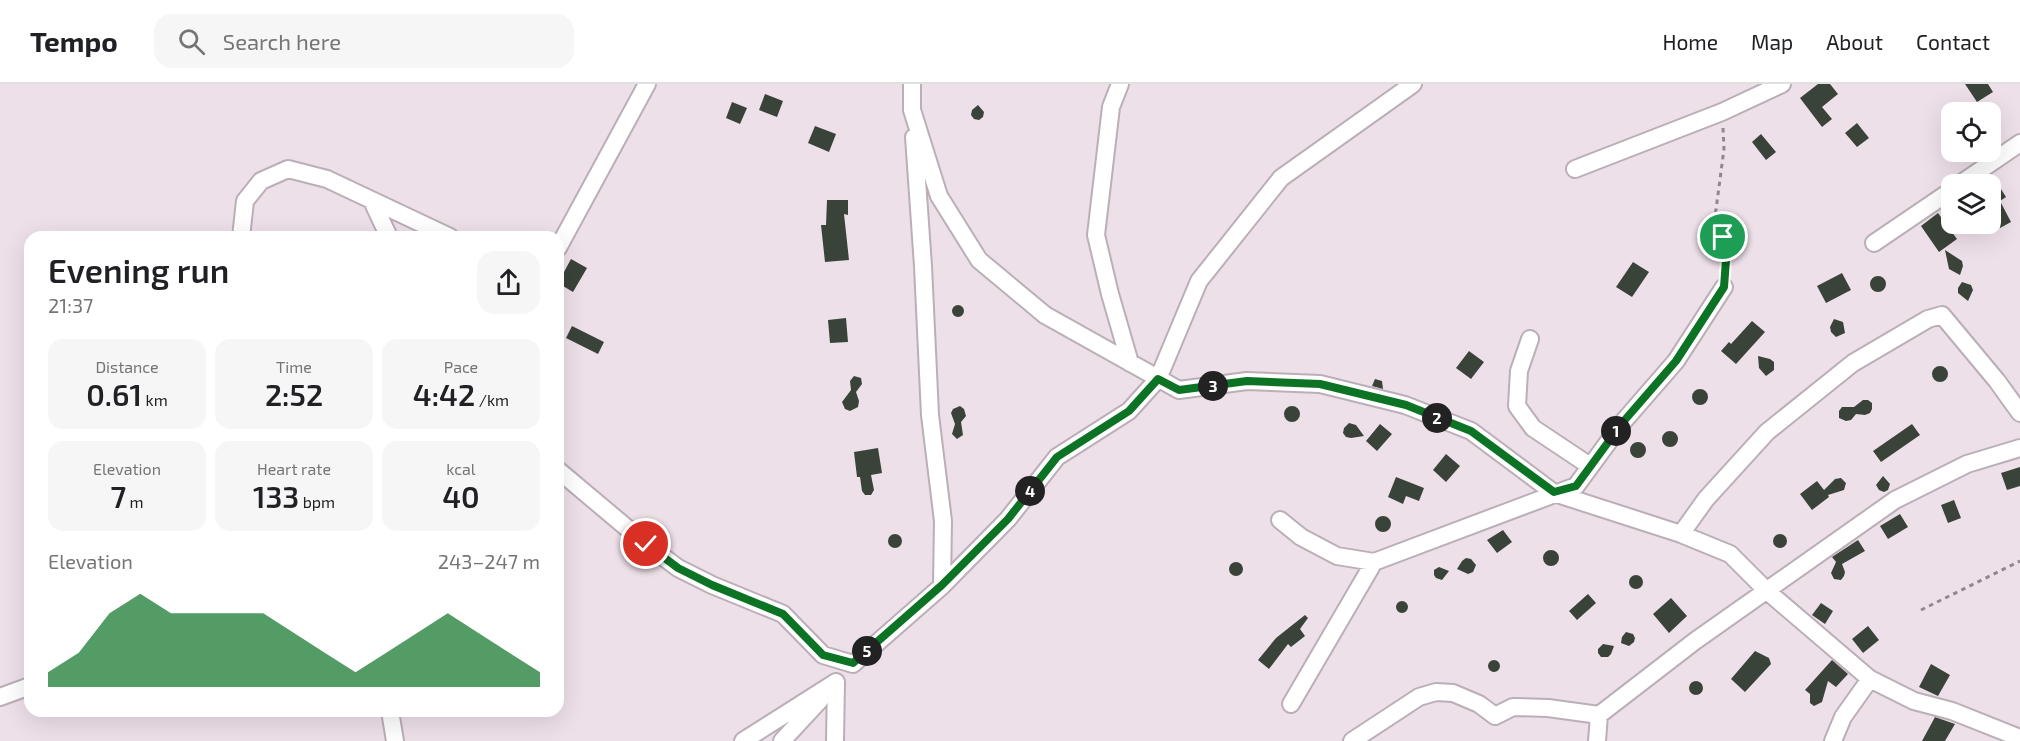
<!DOCTYPE html>
<html lang="en">
<head>
<meta charset="utf-8">
<style>
	:root { --surface:#fff; --page:#f6f6f6; --text:#202124; --muted:#757577; --line:#e0e0e0; --accent:#0c7325 }
	body { margin:0; font-family:"Exo 2",sans-serif; background:var(--page); color:var(--text); height:100vh; display:flex; flex-direction:column; font-size:22px; white-space:nowrap }
	* { box-sizing:border-box; margin:0 }
	p { font-size:20px; color:var(--muted) }
	.icon { flex:none; width:33px; height:33px; fill:none; stroke:currentColor; stroke-width:2; stroke-linecap:round; stroke-linejoin:round }
	.map { position:relative; flex:1; overflow:hidden }
	.sheet { position:absolute; left:24px; top:147px; width:540px; height:486px; display:flex; flex-direction:column; background:var(--surface); border-radius:18px; box-shadow:0 6px 24px #0002 }
	.sheet>* { flex:none }
	.buttons { position:absolute; left:1941px; top:18px; display:grid; gap:12px }
	.buttons a { display:grid; place-items:center; width:60px; height:60px; border-radius:12px; background:var(--surface); box-shadow:0 6px 24px #0002; font-size:30px }
	.pin { position:absolute; display:grid; place-items:center; width:51px; height:51px; color:#fff; margin:-26px; border:3px solid #fff; border-radius:50%; box-shadow:0 2px 6px #0007 }
	.km { position:absolute; width:30px; height:30px; margin:-15px; border-radius:50%; background:#222; color:#fff; font-size:16px; line-height:30px; text-align:center }
	.round { display:grid; place-items:center; flex:none; width:63px; height:63px; border-radius:18px; background:var(--page) }
	.summary { display:flex; align-items:center; justify-content:space-between; height:102px; padding:0 24px }
	h1 { font-size:33px; font-weight:600; line-height:45px }
	.metrics { display:grid; grid-template-columns:repeat(3,1fr); gap:9px; height:102px; padding:6px 24px }
	.metrics div { display:grid; align-content:center; border-radius:15px; background:var(--page); text-align:center }
	.metrics b { font-size:30px; font-weight:600 }
	.metrics small { font-size:16px; font-weight:400 }
	.metrics p { font-size:16px }
	.chart { height:168px; padding:12px 24px }
	.chart p { display:flex; justify-content:space-between }
	.chart svg { width:100%; height:108px; margin-top:6px; fill:var(--accent); opacity:.7 }
	header { display:flex; align-items:center; gap:36px; box-sizing:border-box; height:84px; padding:0 30px; background:var(--surface); border-bottom:2px solid var(--line) }
	header strong { font-size:28px }
	nav { display:flex; gap:33px; margin-inline-start:auto; font-size:21px }
	.search { width:420px; height:54px; background:var(--page); display:flex; align-items:center; gap:15px; box-sizing:border-box; padding:0 21px; border-radius:18px; color:var(--muted); font-size:22px }
	.map>svg:first-child { display:block }
</style>
</head>
<body>
<header>
<strong>Tempo</strong>
<div class="search"><svg class="icon" aria-label="search" viewBox="0 0 24 24"><circle cx="10" cy="10" r="6"/><path d="M15 15l6 6"/></svg>Search here</div>
<nav><a>Home</a><a>Map</a><a>About</a><a>Contact</a></nav>
</header>
<div class="map">
<svg width="2020" height="657" viewBox="0 0 2020 657">
	<rect width="100%" height="100%" fill="#eee0e9"/>
	<path fill="#3a433a" d="M1818 0H1830L1838 10 1822 23 1832 35 1822 43 1800 14Z
		M1965 0H1988L1993 8 1977 18Z
		M765 10 783 17 777 33 759 26Z
		M732 18 747 24 740 40 726 34Z
		M978 21 984 28 983 33 979 36 974 35 971 31 972 26Z
		M1857 39 1869 54 1857 63 1845 49Z
		M815 42 836 50 829 68 808 59Z
		M1761 50 1776 68 1766 76 1752 58Z
		M1992 91 2006 113 2000 117 2011 138 2000 144 1990 125V92Z
		M827 116H848V131L844 130 849 176 825 178 821 141H826Z
		M1938 129 1957 155 1939 168 1921 142Z
		M1945 166 1962 177 1963 182 1960 191 1949 185Z
		M571 175 587 184 573 208 558 199Z
		M1633 178 1649 188 1632 213 1616 203Z
		M1842 189 1851 206 1826 219 1817 202Z
		M1870 200a8 8 0 1 1 16 0a8 8 0 1 1-16 0Z
		M1962 198 1971 201 1973 206 1968 217 1958 209V204Z
		M952 227a6 6 0 1 1 12 0a6 6 0 1 1-12 0Z
		M846 234 848 258 830 259 828 236Z
		M1834 235 1843 238 1845 249 1836 253 1831 248 1830 243Z
		M1752 237 1765 248 1736 280 1721 267 1729 258 1731 260Z
		M572 242 604 258 598 270 566 254Z
		M1469 267 1484 278 1471 295 1456 284Z
		M1758 272 1770 275 1774 278V286L1766 292 1759 284Z
		M1932 290a8 8 0 1 1 16 0a8 8 0 1 1-16 0Z
		M854 292 861 294 862 300 856 308 859 317 858 323 850 327 845 325 842 318 851 306 850 297Z
		M1375 295 1382 297 1383 305 1372 302Z
		M1692 313a8 8 0 1 1 16 0a8 8 0 1 1-16 0Z
		M1863 316H1868L1872 319V325L1870 329 1865 331 1856 330 1851 336 1846 337 1839 334V327L1842 323H1854Z
		M960 322 964 325 966 332 961 338 963 351 957 355 952 350 955 340 951 329 953 325Z
		M1284 330a8 8 0 1 1 16 0a8 8 0 1 1-16 0Z
		M1349 339 1356 341 1364 352 1351 354 1346 353 1343 349 1344 344Z
		M1380 340 1392 350 1377 367 1366 357Z
		M1912 340 1920 351 1881 378 1873 367Z
		M1662 355a8 8 0 1 1 16 0a8 8 0 1 1-16 0Z
		M1630 366a8 8 0 1 1 16 0a8 8 0 1 1-16 0Z
		M878 364 882 389 871 391 874 406 871 411H865L862 407 860 393H857L854 368Z
		M1446 370 1460 382 1446 398 1433 386Z
		M2020 383V402L2007 406 2001 389Z
		M1883 392 1890 400 1888 406 1884 408 1879 406 1876 401Z
		M1396 393 1424 404 1419 417 1406 412 1403 420 1388 413Z
		M1841 394 1846 399 1844 406 1828 411 1829 413 1812 426 1800 410 1817 397 1824 406 1835 395Z
		M1954 416 1961 434 1948 439 1941 421Z
		M1900 430 1908 443 1888 455 1880 442Z
		M1375 440a8 8 0 1 1 16 0a8 8 0 1 1-16 0Z
		M1503 446 1512 458 1497 469 1487 456Z
		M888 457a7 7 0 1 1 14 0a7 7 0 1 1-14 0Z
		M1773 457a7 7 0 1 1 14 0a7 7 0 1 1-14 0Z
		M1858 456 1865 467 1842 480 1845 488 1844 492 1841 496 1834 495 1831 489 1836 478 1832 473Z
		M1543 474a8 8 0 1 1 16 0a8 8 0 1 1-16 0Z
		M1466 474 1471 475 1476 481 1473 488 1468 490 1457 485 1462 477Z
		M1229 485a7 7 0 1 1 14 0a7 7 0 1 1-14 0Z
		M1439 483 1449 487 1442 496 1436 494 1434 491V486Z
		M1629 498a7 7 0 1 1 14 0a7 7 0 1 1-14 0Z
		M1588 510 1596 519 1577 536 1569 527Z
		M1671 514 1687 532 1669 549 1653 530Z
		M1396 523a6 6 0 1 1 12 0a6 6 0 1 1-12 0Z
		M1821 519 1833 527 1825 540 1812 531Z
		M1305 531 1308 534 1300 545 1305 552 1291 563 1288 560 1269 585 1258 576 1276 554Z
		M1868 542 1879 556 1863 569 1852 555Z
		M1626 548 1633 550 1635 554 1634 558 1629 562 1621 559 1622 553Z
		M1603 560 1614 562 1611 570 1608 573H1601L1598 569V565Z
		M1755 567 1769 574 1771 580 1745 608 1731 595Z
		M1488 582a6 6 0 1 1 12 0a6 6 0 1 1-12 0Z
		M1832 576 1848 590 1836 603 1828 597 1822 618 1814 622 1810 619V610L1805 606Z
		M1931 580 1950 591 1938 612 1919 603Z
		M1689 604a7 7 0 1 1 14 0a7 7 0 1 1-14 0Z
		M1935 633 1955 640 1945 657H1922Z"/>
	<g fill="none" stroke-linecap="round" stroke-linejoin="round">
		<g stroke="#bbafb7" stroke-width="20">
			<path id="minor" d="M912 0V26L939 112 979 176 1045 231 1179 306 1247 297 1320 300 1405 321 1471 347 1554 409 1681 450 1730 470 1767 507 1870 595 1914 617 1952 627 2020 654
				M1120 0 1111 23 1096 151 1110 210 1130 279
				M914 53 923 182 930 331 943 437 942 502
				M1575 85 1722 28 1782 0
				M1960 100 2020 59
				M372 117 389 153
				M241 153 245 117 261 97 288 85 327 95 450 153
				M1874 159 1952 106
				M558 164 647 0
				M1530 255 1519 287 1517 322 1533 344 1590 382
				M558 386 646 460 678 484 712 501 783 530 823 571 853 580 942 502 1008 435 1057 373 1129 327 1158 295 1199 197 1281 94 1413 0
				M1280 436 1301 453 1337 472 1374 478 1576 402 1623 338 1676 277 1724 203
				M1681 450 1706 415 1767 348 1853 279 1928 235 1942 231 1997 297 2020 329
				M0 613 30 602
				M1291 620 1374 478
				M390 627 395 657
				M743 657 836 598
				M782 657 820 616
				M835 657 836 598
				M1352 657 1419 613 1436 608 1453 609 1479 620 1495 632 1513 623 1548 624 1599 631 1695 557 1895 416 1967 380 2020 364
				M1597 657 1599 631
				M1833 657 1843 633 1870 595"/>
		</g>
		<path stroke="#91878d" stroke-width="3" stroke-dasharray="4.5 4.5" stroke-linecap="butt" d="M1723 44 1724 65 1715 133 1723 153 1726 176 1725 188
			M1921 526 2020 477"/>
		<use href="#minor" stroke="#fff" stroke-width="16"/>
	</g>
	<g fill="none" stroke-linecap="round" stroke-linejoin="round">
		<g stroke="#fff" stroke-width="12">
			<path id="route" d="M646 460 678 484 712 501 783 530 823 571 853 579 942 501 1008 435 1057 373 1129 327 1158 295 1179 306 1247 297 1320 300 1406 321 1471 347 1554 408 1576 402 1623 338 1676 277 1724 203 1726 176 1723 153"/>
		</g>
		<use href="#route" stroke="#0c7325" stroke-width="8"/>
	</g>
</svg>
<div class="buttons">
<a><svg class="icon" aria-label="locate" viewBox="0 0 24 24"><circle cx="12" cy="12" r="6"/><path d="M12 2v4M12 18v4M2 12h4M18 12h4"/></svg></a>
<a><svg class="icon" aria-label="layers" viewBox="0 0 24 24"><path d="M12 4l9 5-9 5-9-5zM3 14l9 5 9-5"/></svg></a>
</div>
<div class="pin" style="left:1723px;top:153px;background:#1e9e55"><svg class="icon" aria-label="arrive" viewBox="0 0 24 24"><path d="M6 21V4h12l-3 4 3 4H6"/></svg></div>
<div class="pin" style="left:646px;top:460px;background:#d93025"><svg class="icon" aria-label="check" viewBox="0 0 24 24"><path d="M5 12l5 5 9-10"/></svg></div>
<b class="km" style="left:1616px;top:347px">1</b>
<b class="km" style="left:1437px;top:334px">2</b>
<b class="km" style="left:1213px;top:302px">3</b>
<b class="km" style="left:1030px;top:407px">4</b>
<b class="km" style="left:867px;top:567px">5</b>
<section class="sheet">
<div class="summary"><div><h1>Evening run</h1><p>21:37</p></div><a class="round"><svg class="icon" aria-label="share" viewBox="0 0 24 24"><path d="M12 15V3M7 8l5-5 5 5M5 13v7h14v-7"/></svg></a></div>
<div class="metrics">
<div><p>Distance</p><b>0.61<small> km</small></b></div>
<div><p>Time</p><b>2:52</b></div>
<div><p>Pace</p><b>4:42<small> /km</small></b></div>
</div>
<div class="metrics">
<div><p>Elevation</p><b>7<small> m</small></b></div>
<div><p>Heart rate</p><b>133<small> bpm</small></b></div>
<div><p>kcal</p><b>40</b></div>
</div>
<div class="chart"><p><span>Elevation</span>243–247 m</p>
<svg viewBox="0 0 160 44" preserveAspectRatio="none"><path d="M0 44V38L10 30L20 14L30 6L40 14L50 14L60 14L70 14L80 22L90 30L100 38L110 30L120 22L130 14L140 22L150 30L160 38V44z"/></svg>
</div>
</section>
</div>
</body>
</html>
